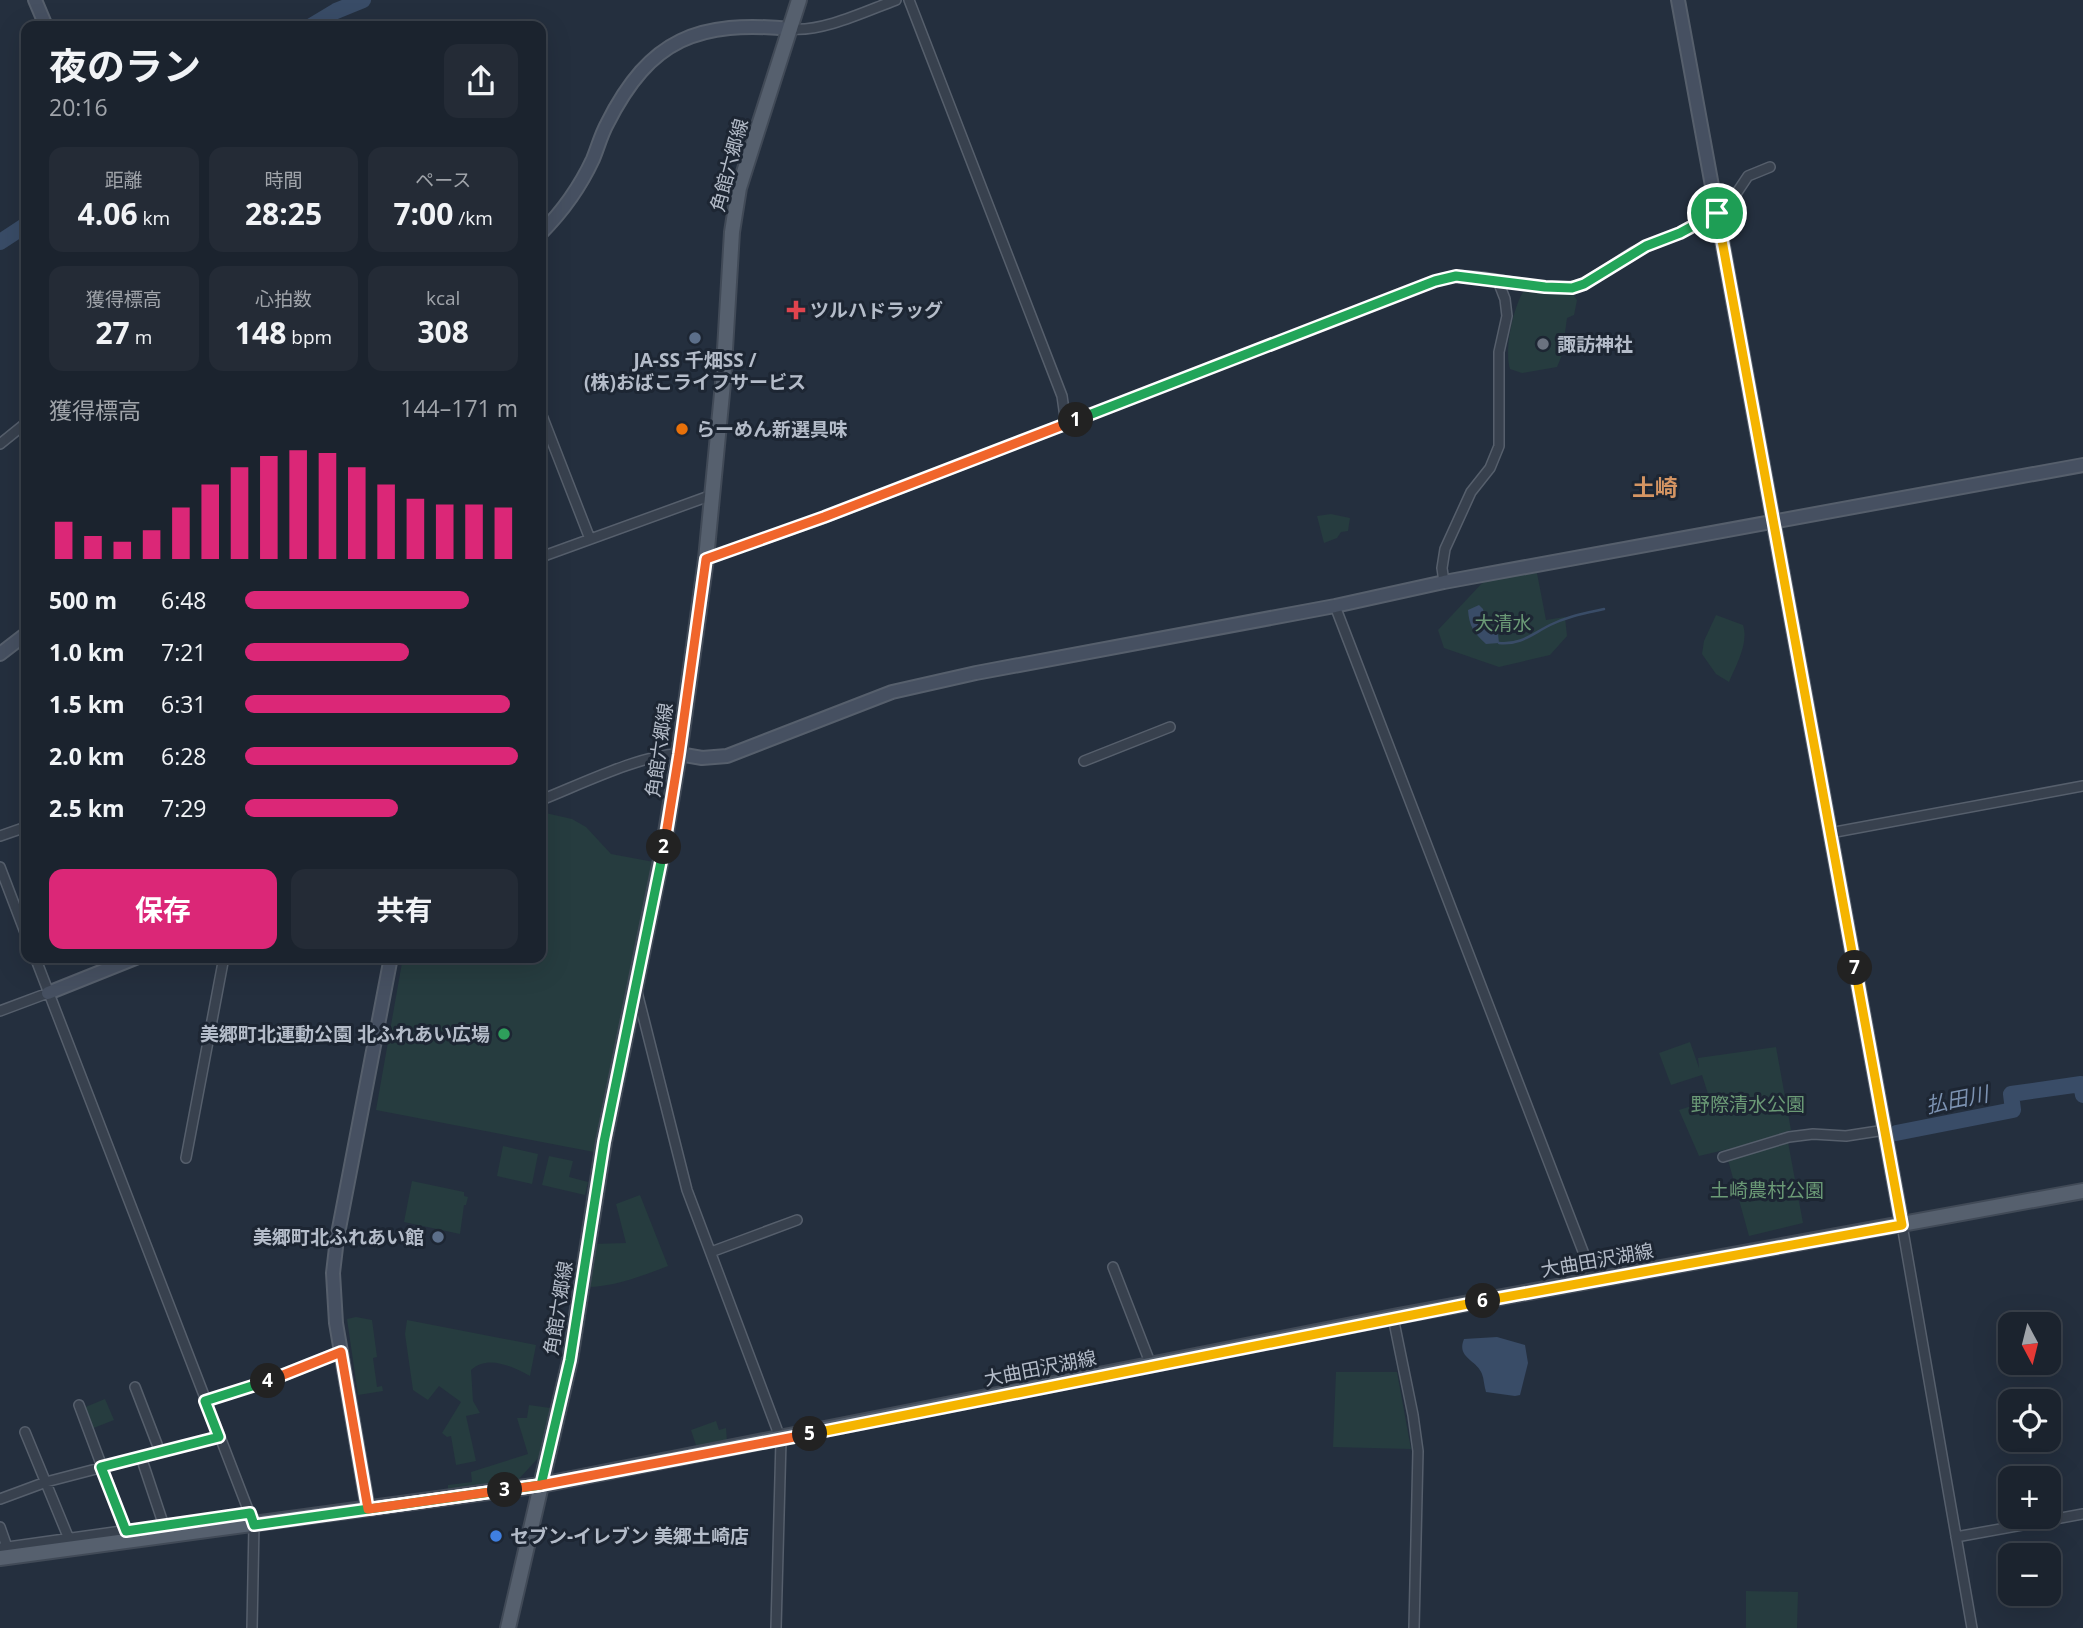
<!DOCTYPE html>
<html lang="ja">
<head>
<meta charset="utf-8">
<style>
	:root { --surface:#1b232e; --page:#242b36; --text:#f1f3f6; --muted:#a0a4aa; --line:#39404a; --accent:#db2777 }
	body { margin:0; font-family:"Open Sans","Noto Sans JP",sans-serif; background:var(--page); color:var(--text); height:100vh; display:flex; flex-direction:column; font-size:26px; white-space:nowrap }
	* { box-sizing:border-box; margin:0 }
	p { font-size:23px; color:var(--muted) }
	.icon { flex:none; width:38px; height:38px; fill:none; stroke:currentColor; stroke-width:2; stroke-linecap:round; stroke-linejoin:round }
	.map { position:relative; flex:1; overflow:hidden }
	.sheet { position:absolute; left:21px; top:21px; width:525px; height:942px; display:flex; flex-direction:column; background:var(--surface); border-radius:14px; box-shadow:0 7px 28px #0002,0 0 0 2px var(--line) }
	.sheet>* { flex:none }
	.needle { width:46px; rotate:173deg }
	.tools { position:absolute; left:1998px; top:1312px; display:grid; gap:14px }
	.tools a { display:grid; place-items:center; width:63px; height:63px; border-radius:14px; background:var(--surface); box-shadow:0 7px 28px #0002,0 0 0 2px var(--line); font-size:35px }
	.pin { position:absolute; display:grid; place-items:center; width:60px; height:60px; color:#fff; margin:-30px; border:4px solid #fff; border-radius:50%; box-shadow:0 2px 7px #0007 }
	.km { position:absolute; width:35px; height:35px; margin:-18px; border-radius:50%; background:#222; color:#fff; font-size:19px; line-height:35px; text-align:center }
	.round { display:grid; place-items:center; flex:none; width:74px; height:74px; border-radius:14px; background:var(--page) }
	.headline { display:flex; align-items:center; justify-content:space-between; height:119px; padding:0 28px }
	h1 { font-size:38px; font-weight:700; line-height:52px }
	.stats { display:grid; grid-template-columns:repeat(3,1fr); gap:10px; height:119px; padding:7px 28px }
	.stats div { display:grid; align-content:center; border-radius:14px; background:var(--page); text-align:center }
	.stats b { font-size:30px; font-weight:700 }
	.stats small { font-size:19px; font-weight:400 }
	.stats p { font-size:19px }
	.chart { height:196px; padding:14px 28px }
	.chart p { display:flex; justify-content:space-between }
	.chart svg { width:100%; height:126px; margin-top:7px; stroke:var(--accent); stroke-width:6 }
	.button { display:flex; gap:14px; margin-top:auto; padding:14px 28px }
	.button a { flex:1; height:80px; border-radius:14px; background:var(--accent); color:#fff; font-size:28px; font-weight:700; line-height:80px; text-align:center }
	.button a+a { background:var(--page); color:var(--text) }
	ul { padding:0 28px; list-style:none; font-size:23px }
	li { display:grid; grid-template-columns:112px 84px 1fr; align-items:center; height:52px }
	li i { height:18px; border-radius:9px; background:var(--accent) }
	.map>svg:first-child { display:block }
</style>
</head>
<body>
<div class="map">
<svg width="2083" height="1628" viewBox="0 0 2083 1628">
	<rect width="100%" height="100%" fill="#242f3e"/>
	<path fill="#263c3f" d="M1523 292H1571L1577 300 1574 315 1567 318 1562 355 1557 367 1522 373 1510 369C1504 350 1513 309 1523 292Z
		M1331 514 1350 518 1348 531 1341 532 1337 538 1324 543 1317 516Z
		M1537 573 1546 620 1565 617 1567 636 1550 655 1499 667 1444 648 1438 630 1485 580Z
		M1716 615 1743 625C1749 643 1736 665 1729 682L1716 674 1702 654 1704 641Z
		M541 812 572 819 586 827 611 854 654 862 594 1152 376 1110 403 957H541Z
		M1690 1042 1699 1068 1698 1058 1776 1047 1791 1130 1750 1144 1699 1156 1679 1110 1710 1100 1702 1075 1671 1085 1659 1053Z
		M1788 1142 1803 1223 1749 1236 1728 1160Z
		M503 1146 538 1154 532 1184 497 1176Z
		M549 1156 573 1161 569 1177 588 1182 585 1195 542 1185Z
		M412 1181 464 1192V1196L468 1197 466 1205H464L460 1234 404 1222Z
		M640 1195 668 1266C642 1276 614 1287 586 1287L592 1244 626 1243 616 1204Z
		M356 1317 372 1320 377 1357 373 1358 377 1387 382 1386 383 1391 358 1395 347 1319Z
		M407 1320 536 1345 530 1376C513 1367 488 1354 471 1370L473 1401 480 1413 466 1416 476 1461 456 1465 451 1436 447 1437 442 1433 461 1402 439 1386 428 1400 413 1390 405 1334Z
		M1336 1372H1397L1411 1449 1333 1447Z
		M105 1399 114 1420 91 1429 83 1408Z
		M529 1405 550 1408 541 1455 516 1482 448 1492V1485L472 1482 471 1472 528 1454 517 1418H527Z
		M716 1421 719 1430 726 1428 727 1443 697 1448 691 1430Z
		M1746 1591 1798 1592 1797 1628H1746Z"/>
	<path fill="#394c67" d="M1479 605 1483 609C1485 619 1488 628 1498 634L1499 643 1486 644C1474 633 1469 626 1468 610Z
		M1497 1337 1525 1345 1528 1363 1520 1395 1515 1396 1486 1392C1484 1386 1484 1379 1482 1374 1477 1360 1456 1358 1464 1339Z"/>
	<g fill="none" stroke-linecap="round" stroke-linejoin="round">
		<path stroke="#394c67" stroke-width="2.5" d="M1499 643C1521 645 1532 634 1550 625 1568 616 1586 613 1604 609"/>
		<path stroke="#394c67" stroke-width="16" d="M311 26 336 11 363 0
			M0 242 26 225
			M1896 1133 2013 1110 2011 1094 2081 1084 2083 1095"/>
		<g stroke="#565f6c" stroke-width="12">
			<path id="street" d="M909 0 1062 396 1066 424
				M791 29C823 32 866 11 896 0
				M1716 209 1734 197 1748 176 1770 167
				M541 413 590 539
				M0 444 26 423
				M541 557 712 495
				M706 559 824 518 1435 281C1442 279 1450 276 1457 276 1499 274 1542 296 1584 284L1633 252 1680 233 1717 213
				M1444 582 1442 568 1445 549 1471 492 1490 468 1499 446V352L1507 316 1505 299 1498 281
				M1335 606 1594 1280
				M1084 761 1170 727
				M541 800C577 786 642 754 679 754
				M1830 833 2083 786
				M0 836 26 827
				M0 867 26 935
				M35 957 254 1525 252 1628
				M637 992 687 1190 781 1440 776 1628
				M0 1011 48 993
				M1723 1157 1789 1137 1813 1134 1846 1136 1885 1130
				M186 1158 224 957
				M1902 1225 1972 1628
				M711 1252 797 1220
				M1113 1267 1151 1365
				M1393 1317 1413 1415 1418 1451 1414 1628
				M135 1387 160 1452
				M205 1401 288 1374 341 1352
				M79 1405 126 1531
				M25 1432 69 1539
				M141 1457 164 1526
				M0 1499 46 1482 219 1437
				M0 1527 7 1547
				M1956 1537 2083 1514
				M0 1548 250 1513"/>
		</g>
		<g stroke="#565f6c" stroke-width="16">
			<path id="secondary" d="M35 0 46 26
				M1678 0 1902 1225
				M541 233C563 211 580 187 593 159 598 147 601 135 607 124 650 38 699 20 791 29
				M0 654 26 634
				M679 754 702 758 727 756 892 692 976 673 1335 606 1444 582 2083 465
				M48 993 138 957
				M368 1509 336 1323 333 1273 337 1239 391 957"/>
		</g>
		<g stroke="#414a57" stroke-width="18">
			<path id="primary" d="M0 1558 541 1485 1398 1316 2083 1191
				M508 1628 570 1360 604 1142 663 850 679 754 706 559 723 383 732 232 739 188 799 0"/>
		</g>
		<use href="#street" stroke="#38414e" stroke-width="9"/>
		<use href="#secondary" stroke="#465061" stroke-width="12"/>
		<use href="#primary" stroke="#56606e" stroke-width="14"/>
	</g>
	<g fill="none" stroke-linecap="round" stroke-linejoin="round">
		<g stroke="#fff" stroke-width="14">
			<path id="split-1" d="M1076 420 1435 281 1456 276 1545 287 1572 288 1584 284 1646 246 1680 233 1717 213"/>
		</g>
		<g stroke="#fff" stroke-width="14">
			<path id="split-2" d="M664 847 679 754 706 559 824 517 1076 420"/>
		</g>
		<g stroke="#fff" stroke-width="14">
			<path id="split-3" d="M505 1490 541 1485 570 1360 604 1142 664 847"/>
		</g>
		<g stroke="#fff" stroke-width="14">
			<path id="split-4" d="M268 1381 205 1401 219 1437 101 1467 126 1531 250 1513 254 1525 505 1490"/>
		</g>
		<g stroke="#fff" stroke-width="14">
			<path id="split-5" d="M268 1381 341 1352 368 1509 541 1485 810 1434"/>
		</g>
		<g stroke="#fff" stroke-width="14">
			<path id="split-6" d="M810 1434 1483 1301"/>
		</g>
		<g stroke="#fff" stroke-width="14">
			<path id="split-7" d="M1483 1301 1902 1225 1855 968"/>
		</g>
		<g stroke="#fff" stroke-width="14">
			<path id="split-8" d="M1717 213 1855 968"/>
		</g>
		<use href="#split-1" stroke="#22a559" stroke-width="9"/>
		<use href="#split-2" stroke="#f0652b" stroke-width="9"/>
		<use href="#split-3" stroke="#22a559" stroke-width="9"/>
		<use href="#split-4" stroke="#22a559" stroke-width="9"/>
		<use href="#split-5" stroke="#f0652b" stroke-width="9"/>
		<use href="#split-6" stroke="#f5b400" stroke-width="9"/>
		<use href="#split-7" stroke="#f5b400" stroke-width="9"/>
		<use href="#split-8" stroke="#f5b400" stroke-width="9"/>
	</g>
	<path fill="#e0444e" stroke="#1d2633" stroke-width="2.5" d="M792.5 299.5h7v7h7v7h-7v7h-7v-7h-7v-7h7z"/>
	<g fill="#5c6f8a" stroke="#1d2633" stroke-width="2.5">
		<circle cx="695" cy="338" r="7"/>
		<circle cx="438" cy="1237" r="7"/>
	</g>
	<circle fill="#6b7280" stroke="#1d2633" stroke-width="2.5" cx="1543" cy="344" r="7"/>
	<circle fill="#e8710a" stroke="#1d2633" stroke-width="2.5" cx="682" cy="429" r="7"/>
	<circle fill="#2e9e5b" stroke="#1d2633" stroke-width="2.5" cx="504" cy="1034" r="7"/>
	<circle fill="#3f7fe0" stroke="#1d2633" stroke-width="2.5" cx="496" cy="1536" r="7"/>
	<g text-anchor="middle" stroke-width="6" stroke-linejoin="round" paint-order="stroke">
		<g font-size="19" fill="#b4bcc9" stroke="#1d2633">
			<text transform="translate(729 165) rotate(-75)" y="7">角館六郷線</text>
			<text transform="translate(659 750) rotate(-82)" y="7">角館六郷線</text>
			<text transform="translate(1597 1260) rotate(-10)" y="7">大曲田沢湖線</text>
			<text transform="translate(558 1308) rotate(-81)" y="7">角館六郷線</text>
			<text transform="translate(1040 1368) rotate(-11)" y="7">大曲田沢湖線</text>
		</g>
		<g font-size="19" font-weight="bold" fill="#b4bcc9" stroke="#1d2633" text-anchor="start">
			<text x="810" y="317">ツルハドラッグ</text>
			<text x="1557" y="351">諏訪神社</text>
			<text x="695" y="367" text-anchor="middle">JA-SS 千畑SS /<tspan x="695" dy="22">(株)おばこライフサービス</tspan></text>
			<text x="696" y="436">らーめん新選具味</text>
			<text x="490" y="1041" text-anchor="end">美郷町北運動公園 北ふれあい広場</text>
			<text x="424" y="1244" text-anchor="end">美郷町北ふれあい館</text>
			<text x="510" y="1543">セブン-イレブン 美郷土崎店</text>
		</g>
		<g font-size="19" fill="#6b9a76" stroke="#1d2633">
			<text x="1503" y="630">大清水</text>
			<text x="1748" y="1111">野際清水公園</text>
			<text x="1767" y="1197">土崎農村公園</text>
		</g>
		<g font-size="21" font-style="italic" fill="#7c92b1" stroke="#1d2633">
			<text transform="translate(1957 1100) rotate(-11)" y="7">払田川</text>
		</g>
		<g font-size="23" font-weight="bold" fill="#d59563" stroke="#1d2633">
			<text x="1655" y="496">土崎</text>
		</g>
	</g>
</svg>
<div class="tools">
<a><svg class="needle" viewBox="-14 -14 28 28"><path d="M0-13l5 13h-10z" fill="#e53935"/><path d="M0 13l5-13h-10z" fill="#a0a4aa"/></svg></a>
<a><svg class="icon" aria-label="locate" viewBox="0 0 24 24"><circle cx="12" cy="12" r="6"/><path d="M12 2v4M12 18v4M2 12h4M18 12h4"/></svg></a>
<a>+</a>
<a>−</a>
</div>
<div class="pin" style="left:1717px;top:213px;background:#1e9e55"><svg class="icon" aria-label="arrive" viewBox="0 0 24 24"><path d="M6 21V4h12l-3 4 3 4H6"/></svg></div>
<b class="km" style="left:1076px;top:420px">1</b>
<b class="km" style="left:664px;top:847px">2</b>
<b class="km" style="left:505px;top:1490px">3</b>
<b class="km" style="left:268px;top:1381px">4</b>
<b class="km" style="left:810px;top:1434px">5</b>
<b class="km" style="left:1483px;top:1301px">6</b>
<b class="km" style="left:1855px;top:968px">7</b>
<section class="sheet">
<div class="headline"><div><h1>夜のラン</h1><p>20:16</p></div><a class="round"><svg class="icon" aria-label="share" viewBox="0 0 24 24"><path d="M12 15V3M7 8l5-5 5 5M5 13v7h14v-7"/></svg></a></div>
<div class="stats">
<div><p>距離</p><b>4.06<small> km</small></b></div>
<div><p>時間</p><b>28:25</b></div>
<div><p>ペース</p><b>7:00<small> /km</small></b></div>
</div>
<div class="stats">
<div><p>獲得標高</p><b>27<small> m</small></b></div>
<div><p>心拍数</p><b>148<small> bpm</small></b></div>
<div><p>kcal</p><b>308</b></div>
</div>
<div class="chart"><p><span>獲得標高</span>144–171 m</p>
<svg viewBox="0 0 160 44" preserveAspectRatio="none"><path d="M5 44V31M15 44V36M25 44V38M35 44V34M45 44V26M55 44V18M65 44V12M75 44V8M85 44V6M95 44V7M105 44V12M115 44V18M125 44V23M135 44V25M145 44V25M155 44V26"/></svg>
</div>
<ul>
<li><b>500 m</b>6:48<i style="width:82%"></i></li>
<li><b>1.0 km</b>7:21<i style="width:60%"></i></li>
<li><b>1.5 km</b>6:31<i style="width:97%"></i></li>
<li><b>2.0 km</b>6:28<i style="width:100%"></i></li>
<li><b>2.5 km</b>7:29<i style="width:56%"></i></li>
</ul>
<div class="button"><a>保存</a><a>共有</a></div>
</section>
</div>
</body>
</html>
